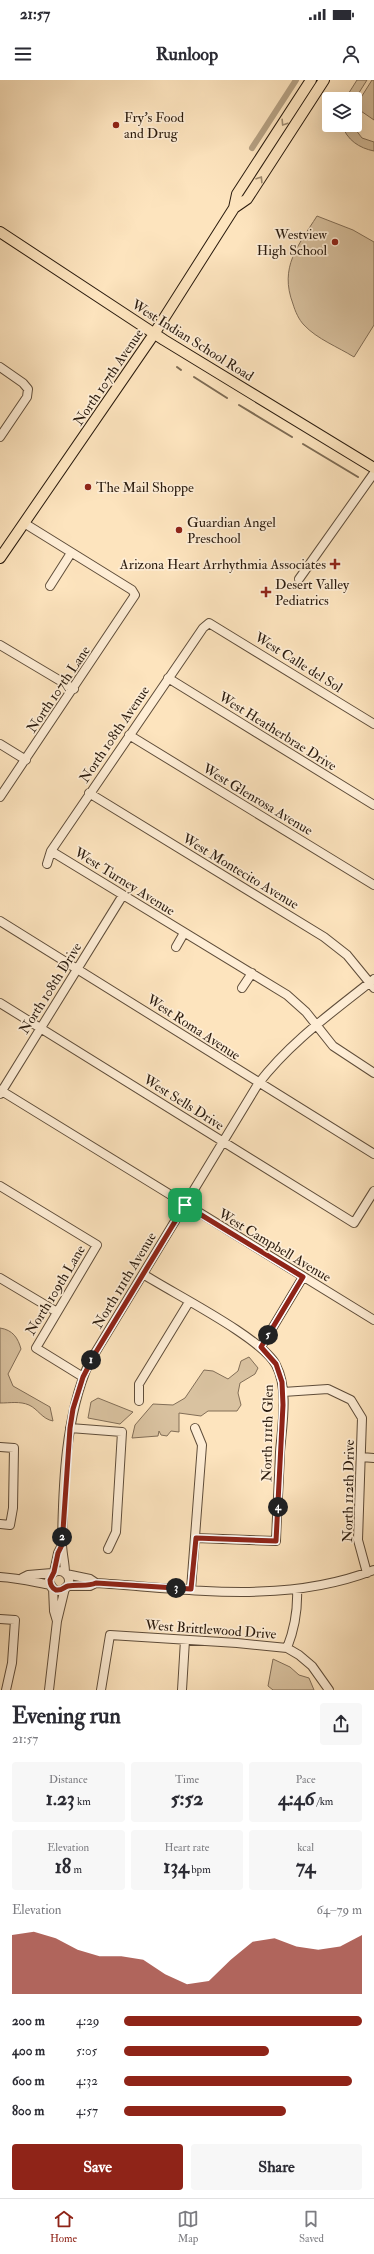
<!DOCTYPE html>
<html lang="en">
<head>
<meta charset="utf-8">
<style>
	:root { --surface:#fff; --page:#f7f7f7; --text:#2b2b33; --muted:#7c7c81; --line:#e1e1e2; --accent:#8f2418 }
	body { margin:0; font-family:"IM FELL Double Pica",serif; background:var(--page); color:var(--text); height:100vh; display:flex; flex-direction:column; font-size:15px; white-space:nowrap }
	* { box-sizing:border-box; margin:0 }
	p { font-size:13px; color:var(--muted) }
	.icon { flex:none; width:22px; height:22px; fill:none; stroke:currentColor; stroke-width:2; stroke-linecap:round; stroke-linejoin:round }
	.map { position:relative; height:1610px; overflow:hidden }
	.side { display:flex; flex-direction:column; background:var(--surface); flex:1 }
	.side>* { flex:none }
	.fabs { position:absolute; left:322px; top:12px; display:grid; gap:8px }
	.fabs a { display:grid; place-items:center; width:40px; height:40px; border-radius:4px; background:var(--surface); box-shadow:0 4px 16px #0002; font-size:20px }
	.pin { position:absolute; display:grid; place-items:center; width:34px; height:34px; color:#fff; margin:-17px; border-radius:8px; box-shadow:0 2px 6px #0006 }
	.km { position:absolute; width:20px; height:20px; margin:-10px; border-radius:50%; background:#222; color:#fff; font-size:11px; line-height:20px; text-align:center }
	.round { display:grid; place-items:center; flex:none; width:42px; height:42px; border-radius:4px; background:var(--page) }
	.head { display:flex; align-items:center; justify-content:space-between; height:68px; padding:0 12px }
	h1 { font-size:22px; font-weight:700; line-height:30px }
	.stats { display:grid; grid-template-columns:repeat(3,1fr); gap:6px; height:68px; padding:4px 12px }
	.stats div { display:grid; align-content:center; border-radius:4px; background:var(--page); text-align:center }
	.stats b { font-size:20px; font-weight:700 }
	.stats small { font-size:11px; font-weight:400 }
	.stats p { font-size:11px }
	.chart { height:112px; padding:8px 12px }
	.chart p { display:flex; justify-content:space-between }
	.chart svg { width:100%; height:72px; margin-top:4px; fill:var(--accent); opacity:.7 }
	.action { display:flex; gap:8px; margin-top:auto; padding:8px 12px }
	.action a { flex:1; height:46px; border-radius:4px; background:var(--accent); color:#fff; font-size:16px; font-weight:700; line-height:46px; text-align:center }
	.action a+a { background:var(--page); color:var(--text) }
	ul { padding:0 12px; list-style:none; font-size:13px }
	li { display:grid; grid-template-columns:64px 48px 1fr; align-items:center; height:30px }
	li i { height:10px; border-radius:5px; background:var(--accent) }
	.status { display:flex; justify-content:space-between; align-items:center; height:28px; padding:0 20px; background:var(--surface); direction:ltr }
	.status svg { height:11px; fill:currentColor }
	header { display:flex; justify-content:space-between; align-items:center; height:52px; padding:0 12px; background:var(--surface); font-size:18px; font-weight:700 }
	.tab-bar { display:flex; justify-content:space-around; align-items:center; height:56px; border-top:1px solid var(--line); background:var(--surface); font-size:11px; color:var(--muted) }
	.tab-bar a { display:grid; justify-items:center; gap:2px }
	.tab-bar .on { color:var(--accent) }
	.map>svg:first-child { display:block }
</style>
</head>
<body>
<div class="status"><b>21:57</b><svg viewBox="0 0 49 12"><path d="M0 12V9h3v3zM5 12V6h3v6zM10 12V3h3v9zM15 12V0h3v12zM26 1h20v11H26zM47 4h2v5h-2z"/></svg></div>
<header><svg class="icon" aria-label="menu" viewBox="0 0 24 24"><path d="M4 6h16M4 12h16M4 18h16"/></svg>Runloop<svg class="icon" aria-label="person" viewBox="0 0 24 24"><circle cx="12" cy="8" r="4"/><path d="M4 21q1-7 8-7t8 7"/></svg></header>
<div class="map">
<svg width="374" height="1610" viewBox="0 0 374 1610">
	<rect width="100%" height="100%" fill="#fde4be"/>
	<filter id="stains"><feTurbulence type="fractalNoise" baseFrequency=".005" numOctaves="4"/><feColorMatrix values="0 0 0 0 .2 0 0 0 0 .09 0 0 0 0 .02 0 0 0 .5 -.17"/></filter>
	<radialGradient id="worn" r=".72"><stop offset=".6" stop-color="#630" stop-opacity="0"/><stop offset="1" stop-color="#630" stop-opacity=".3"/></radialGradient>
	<path fill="#d9c2a0" stroke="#826e57" d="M357 0H367L355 19H345Z
		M372 0H374V40L355 27Z
		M342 45H352L362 58 374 62V71C359 68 347 60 342 45Z
		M317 136 353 150 374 162V245L354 277C338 267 317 259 304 245 299 240 295 231 293 224 279 187 298 166 317 136Z
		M0 1248C13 1250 18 1258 21 1269L8 1294 13 1306 50 1327 53 1341C42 1339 38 1329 29 1325 20 1321 10 1323 0 1323Z
		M249 1277 258 1288 255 1294 240 1303 238 1313 241 1325 237 1331H208L201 1336 179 1333V1352L171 1351 167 1356 161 1355 159 1351 158 1356 132 1358 135 1345 153 1324 173 1325 185 1318 204 1290 213 1291 228 1299 238 1291 241 1281Z
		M98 1318 133 1332 120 1344 88 1338 91 1322Z
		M273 1579 290 1587 299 1595 309 1598 314 1610H273L268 1606Z"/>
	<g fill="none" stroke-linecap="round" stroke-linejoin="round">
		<path stroke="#7d6b54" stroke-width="2" d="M177 287 181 290
			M194 297 227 318
			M239 325 292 357
			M303 364 358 397"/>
		<path stroke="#b5a082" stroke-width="6" d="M252 68 296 0"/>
		<g stroke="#5f4d3a" stroke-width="10">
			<path id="minor" d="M0 287 23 303 28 309 27 317 0 357
				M299 499 374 393
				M50 506 71 473
				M0 565 74 609
				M168 598 374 725
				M129 655 374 805
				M0 664 26 680
				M89 713 324 857 347 875 374 908
				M0 717 135 515 132 510 24 443
				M51 771 287 915 306 932 333 966 374 993
				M47 784 51 771 203 548 209 543 374 644
				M0 841 374 1074
				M176 867 184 853
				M242 908 252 893
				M0 923 354 1143 374 1111
				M0 1010 374 1240
				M0 1014 123 815
				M0 1106 97 1165 36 1268 83 1297
				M143 1194C174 1214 261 1257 276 1285 289 1310 282 1345 280 1372 279 1402 277 1431 276 1461L196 1458
				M0 1198 57 1232
				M261 1267 303 1197
				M283 1312 328 1309 351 1320 362 1338 358 1460 367 1493
				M139 1321V1304L189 1222
				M70 1348 122 1352 116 1452 108 1469
				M0 1367 14 1368 13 1428 10 1445 0 1444
				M361 1377 374 1378
				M49 1501a10 10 0 1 1 20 0a10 10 0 1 1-20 0Z
				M54 1492 58 1473 62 1465
				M65 1493C65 1483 62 1473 62 1463 63 1405 65 1337 89 1283L258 1004C291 961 333 932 374 899
				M66 1494 90 1499 96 1503
				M0 1497C18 1498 34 1502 51 1505
				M22 1498 28 1495 52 1493
				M67 1506H90L96 1503C189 1509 285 1525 374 1490
				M53 1508 54 1531 57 1541
				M191 1509 202 1365 195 1348
				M0 1539 15 1540 12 1583 6 1610
				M287 1568C295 1548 298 1531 297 1509
				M49 1610 57 1541 65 1508
				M101 1610 110 1555 237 1563 287 1568 299 1575 312 1586 329 1610
				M182 1610 185 1560"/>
		</g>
		<g stroke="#2a1b0e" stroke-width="12">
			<path id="major" d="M234 128 237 114 311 0
				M0 152 164 260 374 388
				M0 478 154 254 234 128 247 119 324 0"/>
		</g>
		<use href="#minor" stroke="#feedd5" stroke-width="8"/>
		<use href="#major" stroke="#fde4be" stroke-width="10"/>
	</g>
	<defs><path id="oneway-chevron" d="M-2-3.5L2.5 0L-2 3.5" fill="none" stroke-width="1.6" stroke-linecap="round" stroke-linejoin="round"/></defs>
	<g stroke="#9e8a6f">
		<use href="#oneway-chevron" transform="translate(284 43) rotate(123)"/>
		<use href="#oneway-chevron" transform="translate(260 99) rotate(-57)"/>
	</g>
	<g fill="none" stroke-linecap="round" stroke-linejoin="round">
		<g stroke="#fff" stroke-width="8">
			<path id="route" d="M185 1125 303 1197 261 1267 276 1284 282 1302 283 1325 276 1461 196 1458 191 1509 96 1503C87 1507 78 1504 68 1506 64 1507 62 1511 56 1510 52 1508 50 1504 50 1500L54 1492 58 1473 62 1465 70 1348 73 1329 83 1297 96 1272Z"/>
		</g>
		<use href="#route" stroke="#8f2418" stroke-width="5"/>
	</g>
	<g fill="#8f2418" stroke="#feedd5" stroke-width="1.5">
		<circle cx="116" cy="45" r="4"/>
		<circle cx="335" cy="162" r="4"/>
		<circle cx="88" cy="407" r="4"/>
		<circle cx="179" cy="450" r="4"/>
		<path d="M333 478h4v4h4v4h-4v4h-4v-4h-4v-4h4z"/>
		<path d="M264 506h4v4h4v4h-4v4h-4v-4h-4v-4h4z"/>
	</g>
	<g text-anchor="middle" stroke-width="3.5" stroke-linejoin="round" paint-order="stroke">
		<g font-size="14" fill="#2a1b0e" stroke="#feedd5" text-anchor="start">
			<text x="124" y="42">Fry's Food<tspan x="124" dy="16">and Drug</tspan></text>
			<text x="327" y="159" text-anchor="end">Westview<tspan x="327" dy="16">High School</tspan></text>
			<text x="96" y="412">The Mail Shoppe</text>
			<text x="187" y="447">Guardian Angel<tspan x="187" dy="16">Preschool</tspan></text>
			<text x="326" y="489" text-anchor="end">Arizona Heart Arrhythmia Associates</text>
			<text x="275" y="509">Desert Valley<tspan x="275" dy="16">Pediatrics</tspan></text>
		</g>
		<g font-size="14" fill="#2a1b0e" stroke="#feedd5">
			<text transform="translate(193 260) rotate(32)" y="5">West Indian School Road</text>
			<text transform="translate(108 297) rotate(-56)" y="5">North 107th Avenue</text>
			<text transform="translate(299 582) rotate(32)" y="5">West Calle del Sol</text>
			<text transform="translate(58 609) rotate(-56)" y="5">North 107th Lane</text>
			<text transform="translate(278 651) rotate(32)" y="5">West Heatherbrae Drive</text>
			<text transform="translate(114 654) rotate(-56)" y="5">North 108th Avenue</text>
			<text transform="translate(258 719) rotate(31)" y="5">West Glenrosa Avenue</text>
			<text transform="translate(241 791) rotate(31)" y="5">West Montecito Avenue</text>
			<text transform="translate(125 801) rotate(32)" y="5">West Turney Avenue</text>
			<text transform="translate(50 908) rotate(-58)" y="5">North 108th Drive</text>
			<text transform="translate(194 947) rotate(33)" y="5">West Roma Avenue</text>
			<text transform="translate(184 1022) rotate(32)" y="5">West Sells Drive</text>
			<text transform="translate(275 1165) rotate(31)" y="5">West Campbell Avenue</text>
			<text transform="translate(124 1200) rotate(-59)" y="5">North 111th Avenue</text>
			<text transform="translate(55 1210) rotate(-59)" y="5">North 109th Lane</text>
			<text transform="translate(267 1353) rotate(-89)" y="5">North 111th Glen</text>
			<text transform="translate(348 1411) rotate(-89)" y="5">North 112th Drive</text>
			<text transform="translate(211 1549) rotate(4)" y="5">West Brittlewood Drive</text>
		</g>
	</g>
	<rect width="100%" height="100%" filter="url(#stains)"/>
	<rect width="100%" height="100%" fill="url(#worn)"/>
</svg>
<div class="fabs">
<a><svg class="icon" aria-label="layers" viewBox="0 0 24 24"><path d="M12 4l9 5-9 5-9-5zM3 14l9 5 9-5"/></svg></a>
</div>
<div class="pin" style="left:185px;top:1125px;background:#1e9e55"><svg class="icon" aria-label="arrive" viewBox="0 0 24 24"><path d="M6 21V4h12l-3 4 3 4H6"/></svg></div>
<b class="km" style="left:91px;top:1280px">1</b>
<b class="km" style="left:62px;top:1457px">2</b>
<b class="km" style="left:176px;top:1508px">3</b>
<b class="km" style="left:278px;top:1427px">4</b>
<b class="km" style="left:268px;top:1255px">5</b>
</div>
<section class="side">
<div class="head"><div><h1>Evening run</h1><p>21:57</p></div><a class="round"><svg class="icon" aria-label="share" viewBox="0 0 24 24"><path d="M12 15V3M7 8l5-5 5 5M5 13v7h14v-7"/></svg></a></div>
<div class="stats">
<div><p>Distance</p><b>1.23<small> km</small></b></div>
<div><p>Time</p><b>5:52</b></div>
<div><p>Pace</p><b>4:46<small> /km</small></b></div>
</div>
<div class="stats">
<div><p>Elevation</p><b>18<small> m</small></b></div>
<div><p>Heart rate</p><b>134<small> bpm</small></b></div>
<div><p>kcal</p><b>74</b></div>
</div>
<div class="chart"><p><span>Elevation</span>64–79 m</p>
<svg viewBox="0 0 160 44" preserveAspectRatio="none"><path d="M0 44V8L10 6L20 10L30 17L40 21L50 21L60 23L70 32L80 38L90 36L100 23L110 12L120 10L130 15L140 17L150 15L160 8V44z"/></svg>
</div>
<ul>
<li><b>200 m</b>4:29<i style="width:100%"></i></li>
<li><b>400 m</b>5:05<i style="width:61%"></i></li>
<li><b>600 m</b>4:32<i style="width:96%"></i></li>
<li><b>800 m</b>4:57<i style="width:68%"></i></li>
</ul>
<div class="action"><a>Save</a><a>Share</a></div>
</section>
<nav class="tab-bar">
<a class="on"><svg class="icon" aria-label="home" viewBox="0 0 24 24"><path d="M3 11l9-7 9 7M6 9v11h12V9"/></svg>Home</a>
<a><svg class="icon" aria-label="map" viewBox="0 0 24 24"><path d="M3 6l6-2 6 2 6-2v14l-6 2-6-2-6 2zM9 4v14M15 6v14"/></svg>Map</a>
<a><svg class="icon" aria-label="saved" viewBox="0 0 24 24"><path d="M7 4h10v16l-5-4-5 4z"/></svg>Saved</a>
</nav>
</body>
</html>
